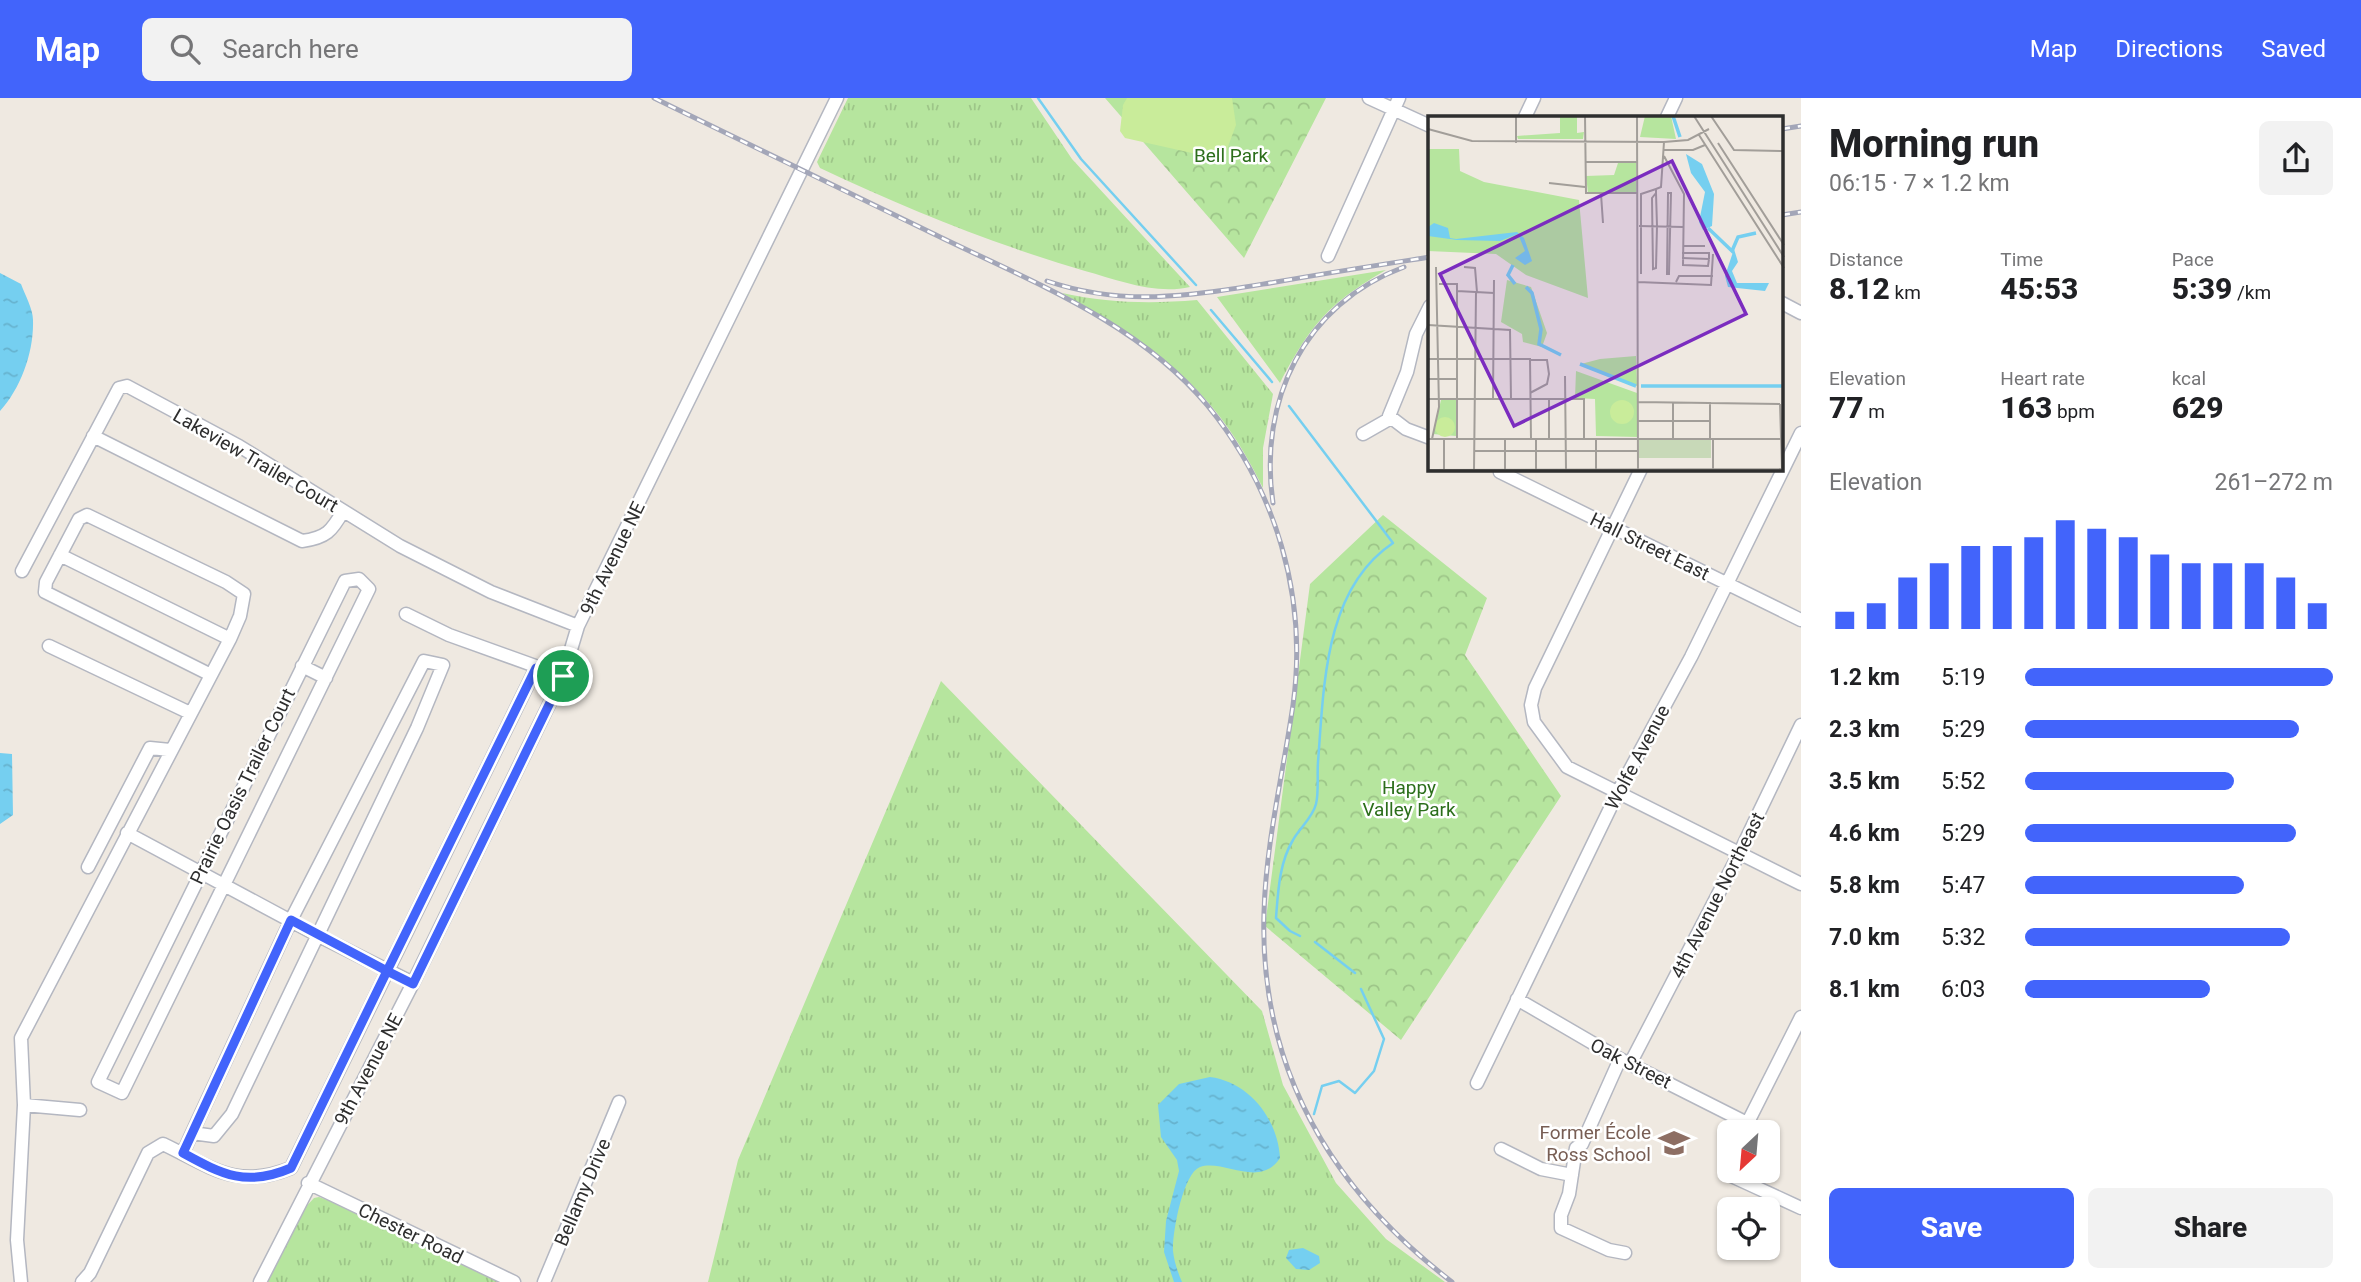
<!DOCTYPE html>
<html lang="en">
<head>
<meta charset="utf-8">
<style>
	:root { --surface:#fff; --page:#f2f2f2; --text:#202124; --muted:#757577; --accent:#4264fb }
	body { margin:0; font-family:Roboto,sans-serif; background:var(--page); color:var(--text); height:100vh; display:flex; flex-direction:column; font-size:26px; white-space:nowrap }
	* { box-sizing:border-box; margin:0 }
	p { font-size:23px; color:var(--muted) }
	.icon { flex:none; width:38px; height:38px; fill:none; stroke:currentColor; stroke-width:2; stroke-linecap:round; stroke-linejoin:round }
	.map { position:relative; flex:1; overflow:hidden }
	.details { display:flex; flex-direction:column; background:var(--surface); width:560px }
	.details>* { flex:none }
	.needle { width:46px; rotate:206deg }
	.tools { position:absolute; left:1717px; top:1022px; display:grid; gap:14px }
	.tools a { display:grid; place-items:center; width:63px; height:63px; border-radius:10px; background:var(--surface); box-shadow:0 2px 5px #0004; font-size:35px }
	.pin { position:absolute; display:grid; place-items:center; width:60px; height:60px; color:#fff; margin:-30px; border:4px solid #fff; border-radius:50%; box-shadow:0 2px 7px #0007 }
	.round { display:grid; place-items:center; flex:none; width:74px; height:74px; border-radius:10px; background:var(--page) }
	.head { display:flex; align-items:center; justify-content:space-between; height:119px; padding:0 28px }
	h1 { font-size:38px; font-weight:800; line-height:52px }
	.stats { display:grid; grid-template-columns:repeat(3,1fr); gap:10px; height:119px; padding:7px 28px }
	.stats div { display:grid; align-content:center }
	.stats b { font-size:30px; font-weight:800 }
	.stats small { font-size:19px; font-weight:400 }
	.stats p { font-size:19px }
	.chart { height:196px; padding:14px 28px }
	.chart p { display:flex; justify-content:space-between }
	.chart svg { width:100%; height:126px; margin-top:7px; stroke:var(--accent); stroke-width:6 }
	.primary-button { display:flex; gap:14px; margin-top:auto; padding:14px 28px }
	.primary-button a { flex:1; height:80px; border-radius:10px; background:var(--accent); color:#fff; font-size:28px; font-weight:800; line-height:80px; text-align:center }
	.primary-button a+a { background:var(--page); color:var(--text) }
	ul { padding:0 28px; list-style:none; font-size:23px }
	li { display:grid; grid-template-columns:112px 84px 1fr; align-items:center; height:52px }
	li i { height:18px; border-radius:9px; background:var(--accent) }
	header { display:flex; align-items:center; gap:42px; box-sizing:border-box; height:98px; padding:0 35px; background:var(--accent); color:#fff }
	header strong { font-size:33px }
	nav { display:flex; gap:38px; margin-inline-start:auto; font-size:24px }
	.search { width:490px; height:63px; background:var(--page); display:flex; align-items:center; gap:18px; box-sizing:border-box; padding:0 24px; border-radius:10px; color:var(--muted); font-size:26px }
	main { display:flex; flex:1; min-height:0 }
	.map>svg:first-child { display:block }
</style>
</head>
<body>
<header>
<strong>Map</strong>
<div class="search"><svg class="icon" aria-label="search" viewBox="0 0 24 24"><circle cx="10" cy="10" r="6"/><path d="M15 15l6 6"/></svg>Search here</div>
<nav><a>Map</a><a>Directions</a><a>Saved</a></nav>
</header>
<main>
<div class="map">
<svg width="1801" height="1184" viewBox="0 0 1801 1184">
	<defs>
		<pattern id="grass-tufts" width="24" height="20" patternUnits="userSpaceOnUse" patternTransform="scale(1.75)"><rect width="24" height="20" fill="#b6e59e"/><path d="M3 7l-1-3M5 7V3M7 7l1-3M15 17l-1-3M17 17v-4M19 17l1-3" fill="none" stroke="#9dc588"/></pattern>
		<pattern id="park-crowns" width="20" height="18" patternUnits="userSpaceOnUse" patternTransform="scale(1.75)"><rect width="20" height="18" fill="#b6e59e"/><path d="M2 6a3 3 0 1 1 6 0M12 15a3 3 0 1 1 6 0" fill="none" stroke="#9dc588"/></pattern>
		<pattern id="water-ripples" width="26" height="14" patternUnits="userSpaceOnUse" patternTransform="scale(1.75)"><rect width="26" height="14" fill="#75cff0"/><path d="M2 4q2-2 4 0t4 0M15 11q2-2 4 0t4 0" fill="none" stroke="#66b2ce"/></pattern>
	</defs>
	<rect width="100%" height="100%" fill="#efe9e1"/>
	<path fill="url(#grass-tufts)" d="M848 0H1031L1072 61 1190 189C1155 197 1118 182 1085 173 993 146 907 111 820 70L817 64Z
		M1386 172C1329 205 1311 226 1280 285L1217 199Z
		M1062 195C1108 205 1150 206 1197 202L1273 296 1263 350V390C1214 288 1156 250 1062 195Z
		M941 583 1262 913 1283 987 1336 1085 1386 1141 1445 1184H708L738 1062Z
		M319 1099 330 1103 499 1184H267L300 1115 314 1100Z"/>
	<path fill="url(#park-crowns)" d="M1105 0H1326L1244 160Z
		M1383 417 1487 500 1465 557 1561 698 1401 942 1265 828 1310 486Z"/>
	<path fill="#c9ec9a" d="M1127 0H1232L1236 27 1223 62 1125 40 1120 33 1123 7Z"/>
	<path fill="url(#water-ripples)" d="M0 175 21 186C25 197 33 211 33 222 34 254 21 290 0 313Z
		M0 655 12 656 13 717 0 726Z
		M1210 979C1249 984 1278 1021 1280 1060 1260 1091 1224 1061 1200 1069 1183 1075 1172 1136 1173 1153 1174 1163 1178 1175 1182 1184H1174L1164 1154 1166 1123 1179 1073 1177 1062 1161 1039 1158 1007 1179 986Z
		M1303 1150 1319 1158 1320 1165 1309 1172 1296 1171 1286 1160 1289 1152Z"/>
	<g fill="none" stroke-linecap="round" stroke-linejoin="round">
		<path stroke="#75cff0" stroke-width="2.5" d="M1038 0 1081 61 1196 187
			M1211 212 1272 284
			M1289 308 1393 445C1324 491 1324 588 1318 664 1317 677 1319 694 1316 706 1313 719 1299 731 1293 742 1279 765 1278 795 1276 820L1290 833 1300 838
			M1315 844 1355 875
			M1314 1016 1322 988 1339 983 1355 995 1374 973 1384 941 1361 891"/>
		<g stroke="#b4b7c1" stroke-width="15">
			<path id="minor" d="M1369 0 1430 28
				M1525 19 1534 0
				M1667 19 1676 0
				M1328 158 1399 0
				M1782 205 1801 215
				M1430 208 1416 236 1407 274 1389 318 1406 331 1430 340
				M1363 336 1391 320
				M93 338 302 443C326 440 332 433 343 413
				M1501 371 1500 374 1801 522
				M1641 371 1535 590 1531 607 1534 624 1567 669 1801 786
				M60 457 230 541
				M22 473 119 290 127 288 239 348 400 448 491 494 578 528
				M359 481 369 491 122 995 98 984 345 483Z
				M406 516 449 537 563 578
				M49 548 190 615
				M302 568 326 580
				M127 735 317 837 413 885
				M88 769 150 650 170 652
				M1517 901 1620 961 1747 1025
				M1620 961 1582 1046 1576 1050 1569 1096 1561 1117V1130L1609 1152 1625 1155
				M1630 966 1740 754 1801 627
				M1477 985 1618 694 1691 559 1801 335
				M24 1007 80 1012
				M1743 1034 1801 919
				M1501 1051 1541 1071 1572 1077
				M183 1055 192 1035 291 822 424 563 443 567 417 630 232 1016 214 1038 192 1035
				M1729 1062 1725 1070 1727 1076 1801 1110
				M308 1085 514 1184
				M21 1184 17 1142 24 1007 21 940 230 541 240 518 244 496 226 484 87 417 79 421 46 484 45 494 211 577
				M82 1184 90 1175 148 1055 163 1046C211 1069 237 1092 291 1070L536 570
				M260 1184 413 885 563 578 578 528 837 0
				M544 1184 619 1004"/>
		</g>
		<use href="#minor" stroke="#fff" stroke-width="12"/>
		<g stroke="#a3a6b8" stroke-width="5">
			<path id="rail" d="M654 0C748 46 842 92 936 137 1030 183 1138 224 1207 307 1276 391 1308 499 1293 607 1283 676 1266 744 1264 814 1259 970 1331 1091 1452 1184
				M1782 31 1801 28
				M1782 117 1801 114
				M1047 183C1127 210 1194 197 1276 184 1327 175 1379 167 1430 159
				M1273 405C1258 303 1304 206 1404 169"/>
		</g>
		<use href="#rail" stroke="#fff" stroke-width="2.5" stroke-dasharray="8" stroke-linecap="butt"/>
	</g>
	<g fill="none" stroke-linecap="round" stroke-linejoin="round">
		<g stroke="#fff" stroke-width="14">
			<path id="route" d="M563 578 536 570 387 873 291 822 183 1055C223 1077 247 1089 291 1070L387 873 413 886 563 578"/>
		</g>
		<use href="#route" stroke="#4264fb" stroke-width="9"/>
	</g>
	<defs>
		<g id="school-bare" transform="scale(2.415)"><path d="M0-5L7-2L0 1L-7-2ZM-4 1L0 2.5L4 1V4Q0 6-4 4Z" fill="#8d6e63" stroke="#fff" stroke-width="2.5" paint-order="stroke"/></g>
	</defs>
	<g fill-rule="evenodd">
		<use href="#school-bare" x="1674" y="1045"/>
	</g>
	<g text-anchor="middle" stroke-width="5" stroke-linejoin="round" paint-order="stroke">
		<g font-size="19" fill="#2c6e1b" stroke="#fff">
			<text x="1231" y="64">Bell Park</text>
			<text x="1409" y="696">Happy<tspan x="1409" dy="22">Valley Park</tspan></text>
		</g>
		<g font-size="19" fill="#2e2e2e" stroke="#fff">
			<text transform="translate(256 362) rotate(30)" y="7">Lakeview Trailer Court</text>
			<text transform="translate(1650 448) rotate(26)" y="7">Hall Street East</text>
			<text transform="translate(612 460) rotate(-64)" y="7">9th Avenue NE</text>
			<text transform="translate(1637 659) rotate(-62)" y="7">Wolfe Avenue</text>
			<text transform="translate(242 688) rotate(-64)" y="7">Prairie Oasis Trailer Court</text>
			<text transform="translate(1717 797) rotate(-63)" y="7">4th Avenue Northeast</text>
			<text transform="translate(1631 965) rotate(27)" y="7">Oak Street</text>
			<text transform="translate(368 971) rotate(-62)" y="7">9th Avenue NE</text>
			<text transform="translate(582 1094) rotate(-67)" y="7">Bellamy Drive</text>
			<text transform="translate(411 1135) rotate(26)" y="7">Chester Road</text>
		</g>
		<g font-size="19" fill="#785e54" stroke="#fff" text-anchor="end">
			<text x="1651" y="1041">Former École<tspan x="1651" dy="22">Ross School</tspan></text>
		</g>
	</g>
	<g transform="translate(1428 18)">
		<rect width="355" height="355" fill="#efe9e1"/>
		<path d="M132 0H149V17L156 16 155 23H90L89 20 132 17ZM217 0H243L248 23 212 21ZM0 33H31L32 55 56 66 151 84 160 182 98 159 68 138 0 135ZM190 47H208V76L160 77 158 60 186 59ZM208 240 209 270 153 248 172 243Z" fill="#b6e59e"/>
		<path d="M211 323H283V342H211Z" fill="#c8d9b8"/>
		<path d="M79 164 103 171 119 217 114 231 95 226 94 218 73 206ZM148 255 209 277 210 321 168 320 167 283 147 282ZM13 284H29L28 320 5 318Z" fill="#b6e59e"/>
		<path d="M182 296a12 12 0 1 1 24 0a12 12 0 1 1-24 0ZM7 311a10 10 0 1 1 20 0a10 10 0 1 1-20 0Z" fill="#c9ec9a"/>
		<path d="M258 38 274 48 286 78 284 110 275 114 271 106 277 76 263 57ZM6 107 20 112 22 122 28 123 89 116 96 122 104 145 97 149 87 142 97 135 90 118 72 125 29 124 0 120V111ZM306 133 310 146 304 155 309 167H341L337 175 300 171 297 160Z" fill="#75cff0"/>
		<path fill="none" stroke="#75cff0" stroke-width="3.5" d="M245 0 252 21M280 112 304 135 310 121 328 117M85 149 80 159 87 168M98 171 104 177 113 213 111 228 133 239M152 248 208 270M213 270H356"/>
		<path fill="none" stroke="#a29e99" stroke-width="2" d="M157 0 158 77H210M209 0 210 354M266 0 356 141M283 0 306 34 356 35M0 13 44 25 236 26 260 24 281 13M271 19 356 152M88 27V0M290 27 356 129M236 34H265L277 29M236 40 256 78 255 149 280 150 281 143M157 46H210M121 67 157 71M228 77 224 82 225 153 228 152 229 110 228 77V73L233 71 236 26M240 77H243L241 158H239ZM173 78 175 107M211 110 255 111M255 130H277M254 137H281V143M254 142 281 143M36 151 47 152 49 176M213 158V78L228 73M210 166 283 169 285 138M248 166 251 160H285M11 168H29V323M29 175 66 177M0 209 82 214 83 283M0 243H102L103 323M102 244H119L121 258 119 268 102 277M137 260 138 354M0 263H29M0 283H156V323M65 283 66 164M210 286 352 288M245 286V322M352 288 354 353M210 305H282M168 322V355M282 322V286M285 322V354M0 323H356M4 323 11 291 8 151M108 323V353M121 323V284M47 335H210M46 353 48 176M77 353V323M0 354 356 353M16 354V323"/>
		<path fill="#7b2cbf" fill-opacity="0.15" stroke="#7b2cbf" stroke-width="3.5" d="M244 45 318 198 86 310 12 158Z"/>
		<rect width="355" height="355" fill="none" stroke="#2e2e2e" stroke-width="3.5"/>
	</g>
</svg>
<div class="tools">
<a><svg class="needle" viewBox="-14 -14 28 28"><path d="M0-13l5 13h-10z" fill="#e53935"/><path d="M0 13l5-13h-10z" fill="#757577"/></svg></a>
<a><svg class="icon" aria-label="locate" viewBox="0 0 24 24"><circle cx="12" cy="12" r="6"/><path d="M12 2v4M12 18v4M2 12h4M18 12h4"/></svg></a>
</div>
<div class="pin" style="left:563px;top:578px;background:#1e9e55"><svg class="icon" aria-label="arrive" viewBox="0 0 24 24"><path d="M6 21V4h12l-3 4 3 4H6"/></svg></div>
</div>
<section class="details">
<div class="head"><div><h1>Morning run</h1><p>06:15 · 7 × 1.2 km</p></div><a class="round"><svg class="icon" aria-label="share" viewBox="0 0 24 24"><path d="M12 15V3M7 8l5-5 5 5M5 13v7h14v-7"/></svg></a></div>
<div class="stats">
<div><p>Distance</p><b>8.12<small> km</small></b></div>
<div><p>Time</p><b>45:53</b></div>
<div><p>Pace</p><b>5:39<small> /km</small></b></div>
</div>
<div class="stats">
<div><p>Elevation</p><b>77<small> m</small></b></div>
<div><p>Heart rate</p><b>163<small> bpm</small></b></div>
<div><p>kcal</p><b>629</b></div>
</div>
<div class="chart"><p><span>Elevation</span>261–272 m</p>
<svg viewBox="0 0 160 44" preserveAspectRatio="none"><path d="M5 44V38M15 44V35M25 44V26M35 44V21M45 44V15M55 44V15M65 44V12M75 44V6M85 44V9M95 44V12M105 44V18M115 44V21M125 44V21M135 44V21M145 44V26M155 44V35"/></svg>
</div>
<ul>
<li><b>1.2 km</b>5:19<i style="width:100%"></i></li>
<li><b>2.3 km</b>5:29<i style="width:89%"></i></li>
<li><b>3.5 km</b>5:52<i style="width:68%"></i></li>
<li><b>4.6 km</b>5:29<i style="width:88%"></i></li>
<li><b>5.8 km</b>5:47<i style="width:71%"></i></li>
<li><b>7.0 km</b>5:32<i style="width:86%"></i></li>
<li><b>8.1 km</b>6:03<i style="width:60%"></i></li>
</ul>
<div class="primary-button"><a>Save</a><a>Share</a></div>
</section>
</main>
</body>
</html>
